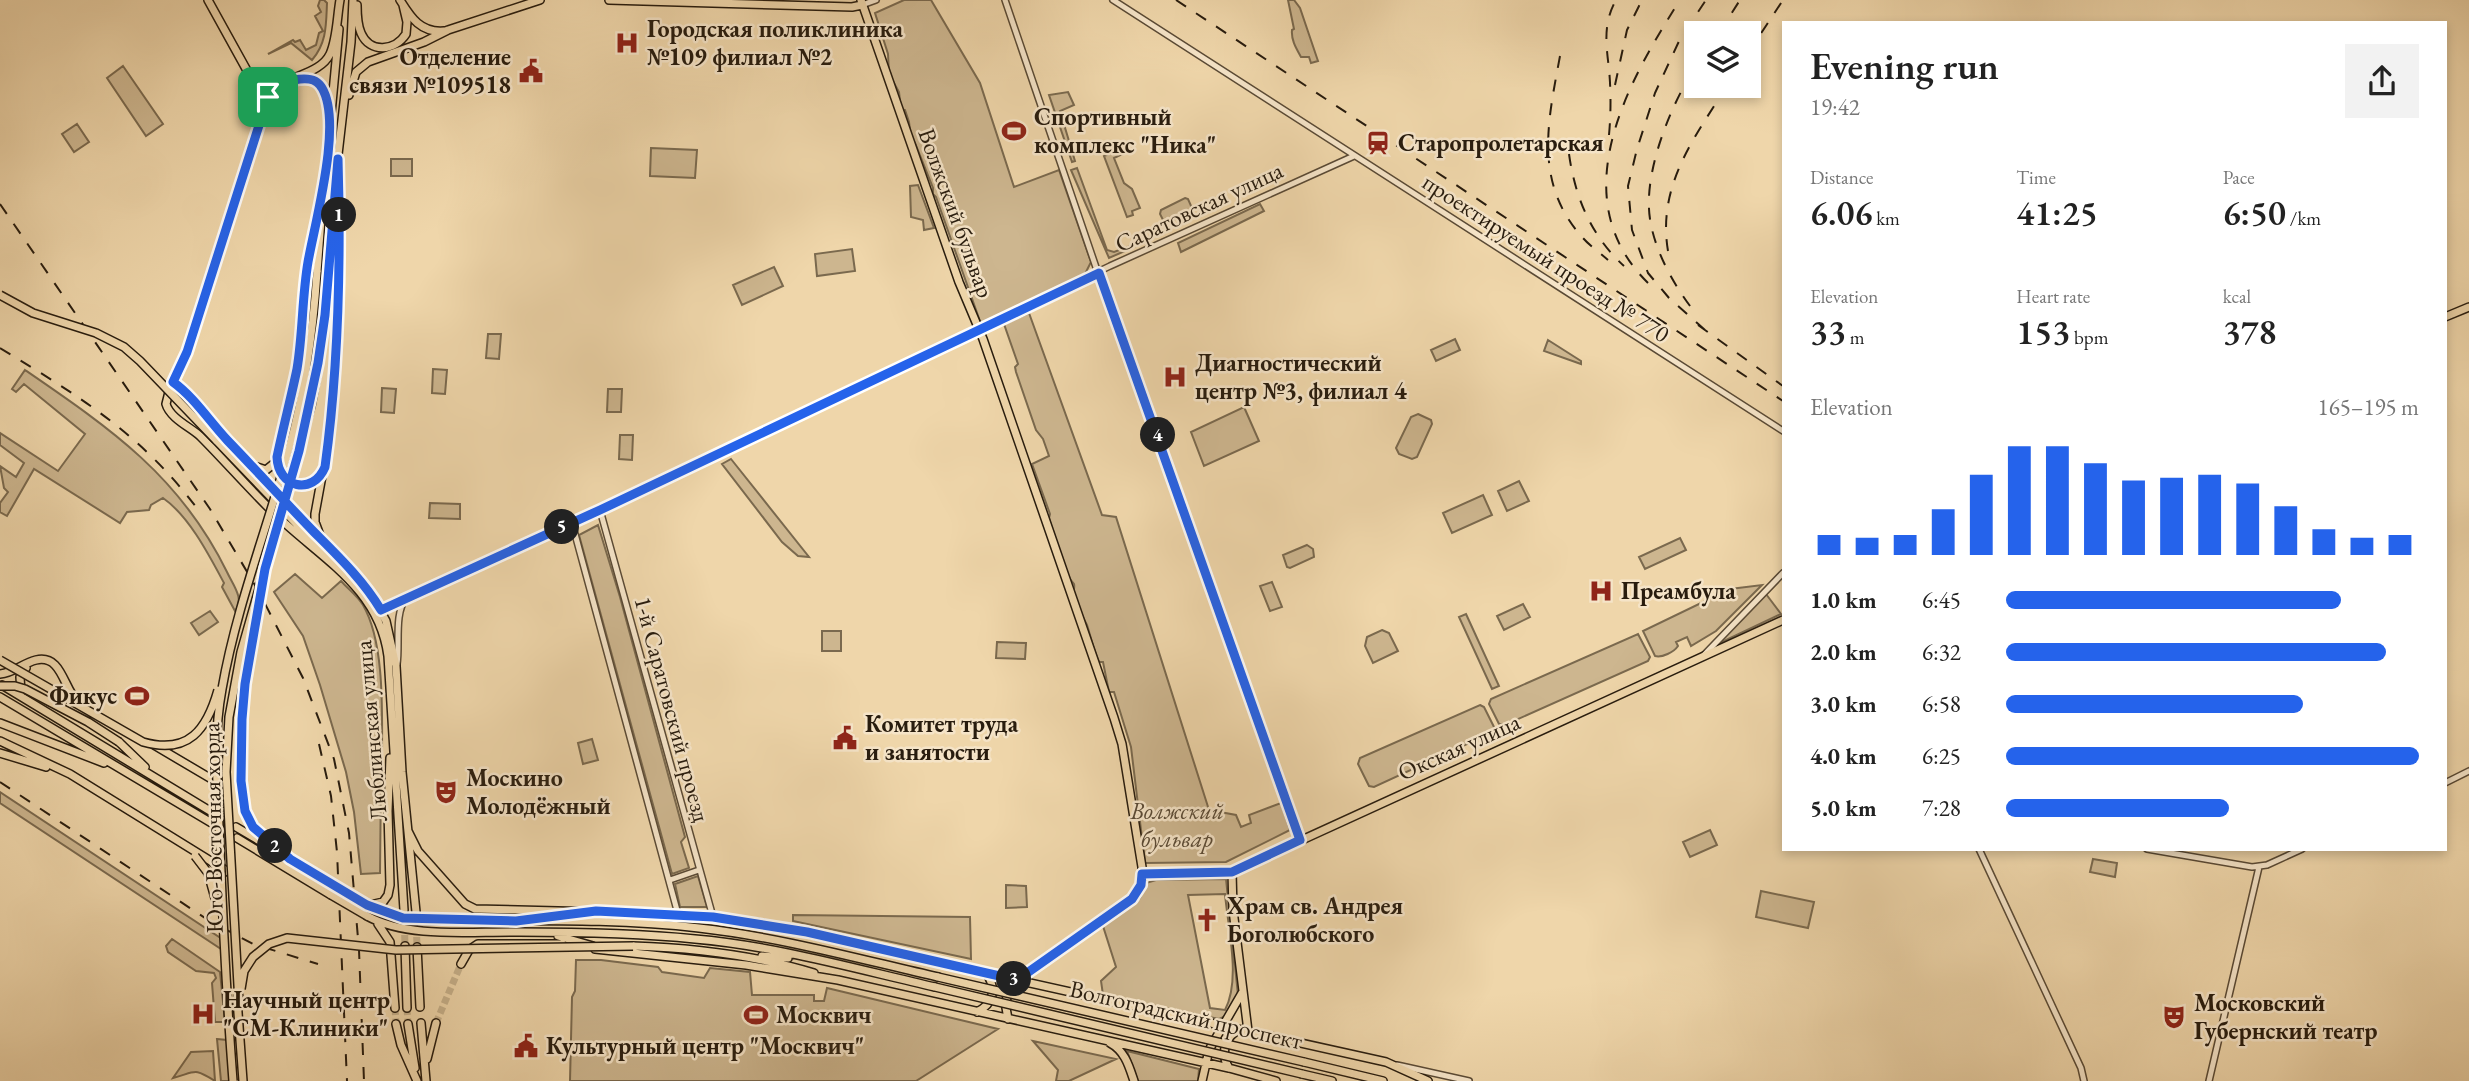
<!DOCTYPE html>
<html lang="en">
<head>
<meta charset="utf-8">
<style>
	:root { --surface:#fff; --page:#f2f2f2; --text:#222; --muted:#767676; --accent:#2563eb }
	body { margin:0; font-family:"EB Garamond",serif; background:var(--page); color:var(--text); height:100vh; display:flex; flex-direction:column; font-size:26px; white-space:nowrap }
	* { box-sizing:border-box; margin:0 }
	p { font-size:23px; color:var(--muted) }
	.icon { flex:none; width:38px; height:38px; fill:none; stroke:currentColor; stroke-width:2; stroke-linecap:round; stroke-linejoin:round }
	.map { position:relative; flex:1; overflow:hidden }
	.side { position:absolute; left:1782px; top:21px; width:665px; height:830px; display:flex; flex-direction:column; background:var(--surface); border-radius:0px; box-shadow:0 4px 10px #0003 }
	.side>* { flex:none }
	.buttons { position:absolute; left:1684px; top:21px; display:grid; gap:14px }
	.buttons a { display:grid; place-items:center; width:77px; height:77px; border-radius:0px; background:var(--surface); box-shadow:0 4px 10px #0003; font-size:35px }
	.pin { position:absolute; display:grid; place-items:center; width:60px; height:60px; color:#fff; margin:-30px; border-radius:14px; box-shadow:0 4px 10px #0006 }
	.km { position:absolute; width:35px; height:35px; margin:-18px; border-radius:50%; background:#222; color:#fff; font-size:19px; line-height:35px; text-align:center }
	.round { display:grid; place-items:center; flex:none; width:74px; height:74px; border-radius:0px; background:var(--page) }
	.summary { display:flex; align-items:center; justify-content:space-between; height:119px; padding:0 28px }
	h1 { font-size:38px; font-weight:600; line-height:52px }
	.stats { display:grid; grid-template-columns:repeat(3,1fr); gap:10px; height:119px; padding:7px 28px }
	.stats div { display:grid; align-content:center }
	.stats b { font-size:35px; font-weight:600 }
	.stats small { font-size:19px; font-weight:400 }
	.stats p { font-size:19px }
	.chart { height:196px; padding:14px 28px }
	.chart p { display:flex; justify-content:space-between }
	.chart svg { width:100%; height:126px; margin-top:7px; stroke:var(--accent); stroke-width:6 }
	ul { padding:0 28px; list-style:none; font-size:23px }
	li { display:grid; grid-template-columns:112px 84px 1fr; align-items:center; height:52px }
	li i { height:18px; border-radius:9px; background:var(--accent) }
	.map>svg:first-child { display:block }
</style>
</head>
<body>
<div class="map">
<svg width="2469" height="1081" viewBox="0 0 2469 1081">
	<rect width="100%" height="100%" fill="#efd6aa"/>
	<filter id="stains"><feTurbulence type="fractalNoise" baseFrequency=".00286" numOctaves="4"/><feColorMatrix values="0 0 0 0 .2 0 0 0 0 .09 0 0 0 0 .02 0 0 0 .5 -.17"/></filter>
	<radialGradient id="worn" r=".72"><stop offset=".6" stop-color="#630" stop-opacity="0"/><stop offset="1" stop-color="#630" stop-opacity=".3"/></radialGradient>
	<path fill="#cdb68f" stroke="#7a694e" stroke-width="2" fill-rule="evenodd" d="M320 0H324L327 3C326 24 327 43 312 60L291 43 268 54 293 40 295 42 300 40 306 50 316 45 319 33 323 31 315 16 321 12 318 6Z
		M904 0H931L980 83 1014 187 1059 170 1091 262 1085 274 981 324 936 197 933 194V188L915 143 911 137 909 122 905 110 901 109 899 92 889 74 888 54 875 13Z
		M1288 0H1294L1300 8 1318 61 1311 63 1309 57H1301C1296 48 1291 40 1292 30L1294 29Z
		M123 66 163 124 146 136 107 78Z
		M1068 92 1074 105 1060 111 1075 161 1072 162 1049 95Z
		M77 124 89 142 74 152 62 134Z
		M1128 147 1129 151 1114 158 1124 183 1132 189 1140 208 1132 211 1133 215 1127 217 1104 156Z
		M651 148 697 150 695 178 650 176Z
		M391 159H412V176H391Z
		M1077 168 1107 250 1114 252 1133 245 1134 247 1109 258 1071 170Z
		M918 185 934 228 924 230 923 220 911 217 910 186Z
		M1185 198 1188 199 1192 208 1190 212 1167 223 1164 222 1160 214 1161 210Z
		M1260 204 1264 211 1181 252 1178 243Z
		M852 249 855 271 817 276 815 254Z
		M774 267 783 286 742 305 733 285Z
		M1029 313 1102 515 1116 517 1209 810 1236 815 1241 827 1251 823 1249 815 1281 803 1290 830 1226 862 1145 863 1131 747 1114 692H1109L1103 662H1099C1093 649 1091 637 1087 625 1083 617 1075 604 1074 594 1073 591 1075 587 1074 584 1062 572 1054 536 1049 518L1050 514 1032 464 1049 456 1043 439 1036 430 1016 372 1015 367 1018 364 1004 324Z
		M488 334H501L499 359 486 358Z
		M1455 339 1460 350 1436 361 1431 350Z
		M1548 340 1581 361V364L1544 351Z
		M433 369 447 370 445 394 432 393Z
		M25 370C111 429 180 476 227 572 233 585 245 599 235 611L222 587 224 583C209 555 189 516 163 498L151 505 149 510 127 512 120 523 34 469 7 516 0 512V503L8 492 4 488 0 466 16 477 24 463 0 445V433L58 471 85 434 24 384 16 392 12 389Z
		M382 388 396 389 394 413 381 412Z
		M608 389H622L621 412H607Z
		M1244 407 1259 441 1204 466 1191 432Z
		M1418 414 1431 420 1432 424 1417 457 1412 459 1399 454 1396 448 1411 417Z
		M620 435H633L632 460 619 459Z
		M731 459 809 557 798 556 782 542 722 464Z
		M1519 481 1529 501 1507 511 1498 491Z
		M1483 495 1492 515 1452 533 1443 513Z
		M430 503 460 504V519L429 518Z
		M598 525 620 597 685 837 681 842 689 868 672 874 579 535Z
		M1680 538 1686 550 1645 569 1639 557Z
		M1307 545 1313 549 1314 557 1290 568 1287 567 1283 555Z
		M295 574 322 598 341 581C348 589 357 595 363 605 385 643 382 713 382 757H374L373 776 381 777 380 873 361 874 354 812 346 772 320 685 303 636 274 592Z
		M1272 582 1282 607 1270 611 1260 586Z
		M1762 585 1716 631 1691 646 1687 637 1676 642 1678 646C1674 652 1662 658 1655 656L1643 631 1730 589Z
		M1766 594 1781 614 1722 642 1721 640Z
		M1523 604 1530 617 1504 630 1497 616Z
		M210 611 218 622 199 635 191 623Z
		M1466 614 1499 686 1492 689 1459 617Z
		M1382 630 1389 633 1398 651 1373 663 1365 646 1367 637Z
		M822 631H841V651H822Z
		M1638 634 1650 657 1648 661 1507 724H1499L1489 704 1491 699Z
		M997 642 1026 643 1025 659 996 658Z
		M1480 705 1484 707 1494 727 1493 732 1374 787 1369 786 1358 764 1360 758Z
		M592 739 598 760 583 764 578 743Z
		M0 792 222 939 221 949 0 803Z
		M1710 830 1717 845 1690 857 1683 842Z
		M2093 859 2117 863 2115 877 2090 872Z
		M698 876 707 907H680L675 884Z
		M1226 879 1238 995 1226 1016 1219 1019 1103 995 1101 981 1116 967 1103 926 1140 898 1146 883 1156 880ZM1225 894C1228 929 1241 979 1225 1010L1210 1008 1188 895Z
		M1006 885 1026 886 1027 907 1006 908Z
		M1761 891 1814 902 1808 928 1756 917Z
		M793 915 970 917 971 959 793 921Z
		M172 939 220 972 225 1022H215L212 983 216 978 214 973 196 971 168 952 166 946Z
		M576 960H601L658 967 662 972 704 978 710 968 750 972 752 995H814V1001H824L827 988 998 1029 916 1081H570L572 997 575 991Z
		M217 1039 227 1040 230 1081H221Z
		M1033 1041 1116 1059 1069 1081H1056L1058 1070Z
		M213 1051 215 1081C193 1067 196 1072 173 1078L191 1052Z
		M1127 1051 1199 1069 1198 1081H1138Z"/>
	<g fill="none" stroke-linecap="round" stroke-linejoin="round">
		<path stroke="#c7b18b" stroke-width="7" stroke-dasharray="7 3.5" stroke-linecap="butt" d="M404 914 405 946
			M416 916 417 947
			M395 1008 396 1024
			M407 1008 408 1024
			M436 1023 461 964"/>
		<g stroke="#5a4a35" stroke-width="8">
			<path id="minor" d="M1005 0 1101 282 1137 376 1300 840
				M1113 0 1783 431
				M862 5 876 0
				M600 510 713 917
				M572 523 678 914
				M378 611 600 510 1110 266 1354 156
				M1704 655 1783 573
				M397 664C400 646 394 612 406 599
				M2445 783 2469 771
				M1979 849 2081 1068 2084 1081
				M2147 849 2252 867 2267 865 2302 849
				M670 880 699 870
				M1397 1065 1469 1081
				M2209 1081 2259 867"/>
		</g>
		<g stroke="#281c0e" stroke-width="10">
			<path id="major" d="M208 0 255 85 268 97
				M340 0C337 17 337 39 330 54 319 77 280 75 268 97L187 352 169 392 166 404C170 418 190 427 200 436 226 462 249 489 275 514 320 558 379 587 388 656L404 910
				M400 0C411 18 421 33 444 31
				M609 0 852 7 862 5
				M861 0 959 282 983 339 1114 718 1122 744 1142 867V882L1132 899 1014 983 1005 1002 1008 1019
				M357 5C357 14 357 24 361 33 370 54 395 51 406 34L407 22 403 5
				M297 80C318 76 326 89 328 109
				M349 95 356 72 368 62 424 42 448 30 540 0
				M337 163 351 42 353 0
				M325 177 339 29
				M317 272 322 206
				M328 273 335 189
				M2445 317 2469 307
				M173 382 341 559
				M216 440 308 536 358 579 371 594 386 621 396 666 402 772 416 912
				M251 465 266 470 276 462 297 368 308 264 325 174
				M279 472C290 488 309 489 321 474
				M321 538 315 522V514L330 432 338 332V159
				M253 635 241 719 243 799C248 830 268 841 290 859
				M0 674C14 673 23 663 36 660 63 654 63 690 79 703
				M2 685 220 817
				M21 692 20 677 26 668
				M0 697 220 828
				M0 723 104 763
				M0 741 70 774 230 873
				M119 742 145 767
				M154 745 220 784 227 794
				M0 753 46 767
				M236 827 270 847
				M408 831 418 851 465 904 475 909 678 914 760 923 1386 1062 1428 1081
				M237 838 331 895
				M286 857 330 883
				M1232 872 1233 910 1248 1031
				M1142 874 1232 872 1783 620
				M367 905 385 913 412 920C507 922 604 917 699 928 779 937 859 959 938 977
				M370 905 383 902 388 895 390 885 388 811 390 758
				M367 916C409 939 472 931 519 932 578 932 637 933 695 939 776 946 856 969 935 987
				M541 918 568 914
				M378 924 390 942 395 1008
				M558 936 593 946
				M405 946 407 1008
				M633 946C695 948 755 955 814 973
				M417 947 420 1007
				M595 949 746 965 838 980 1229 1068 1276 1081
				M762 956 788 958
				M461 964 469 950 478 944H562
				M237 999 243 1081
				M977 1012C993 1004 997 990 987 974
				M421 1023 426 1081
				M396 1024 401 1045 417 1081
				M408 1024 415 1068
				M1110 1043C1125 1051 1129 1066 1134 1081
				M427 1059 436 1023
				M1304 1062 1383 1081
				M1229 1068C1220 1054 1225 1035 1240 1030
				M1302 1074 1332 1081
				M1202 1081 1209 1050 1242 993"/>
		</g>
		<use href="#minor" stroke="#f5e4c8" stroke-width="5"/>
		<use href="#major" stroke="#efd6aa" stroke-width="7"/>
		<path stroke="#281c0e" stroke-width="2" stroke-dasharray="12 12" stroke-linecap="butt" d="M1176 0 1783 401
			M1719 33 1740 0
			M1748 53 1783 0
			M1560 56C1548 121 1533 183 1583 238 1590 246 1600 253 1608 260
			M1692 72C1669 110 1643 174 1650 219 1655 253 1676 289 1697 315
			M1615 85 1627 30 1642 0
			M1609 135C1611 114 1611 90 1609 69 1606 44 1603 23 1616 0
			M1569 154C1575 197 1591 236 1624 266
			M0 204 210 509 259 592 303 678 334 759 349 833 359 950 364 1081
			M1668 251C1657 186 1694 138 1727 86
			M1648 283C1562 198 1627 83 1680 0
			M1698 325 1783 386
			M1705 330 1669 298 1648 273 1632 230 1628 186 1637 149 1655 93 1680 39 1706 0
			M0 348C79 396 143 435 199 511
			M319 744 331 796 337 852 347 1081
			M0 782 208 920 253 944 318 964"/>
		<g stroke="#281c0e" stroke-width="10" stroke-linecap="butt">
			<path id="major-bridge" d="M0 295 33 313 96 333 124 347 140 361 216 440
				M253 635 257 612
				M0 660 143 742C189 755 207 729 218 690
				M0 686H15L25 689 88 722 119 742
				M195 856 208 873 218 909
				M330 883 367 905
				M331 895 367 916
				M938 977 1304 1062
				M935 987 1302 1074
				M241 989 244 971 253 957 269 944 287 938 396 950 633 946
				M239 1003 226 772 229 717 241 652 311 406 319 363 328 273
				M233 1081C227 1003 223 926 220 848 218 795 212 742 222 689 236 608 267 529 289 449 305 391 313 332 317 272"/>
		</g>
		<use href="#major-bridge" stroke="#efd6aa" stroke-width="7"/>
	</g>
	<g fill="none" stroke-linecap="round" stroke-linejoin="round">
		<g stroke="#fff" stroke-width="14">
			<path id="route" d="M268 97C274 87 282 82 294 80 304 78 316 77 322 88 343 123 315 222 308 262 302 297 303 333 297 369 291 398 283 428 277 457 278 488 313 496 325 467 339 365 341 262 338 159L325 315 318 363 299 451 265 569 245 684 242 719 241 781 245 811 253 827 290 859 367 905 403 918 516 921 596 911 713 917 807 932 1017 980 1132 899 1141 885 1142 874 1232 872 1300 840 1099 273 600 510 381 610C363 580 338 556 314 532 285 502 257 471 228 441 210 422 194 397 173 382L187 352 268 97"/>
		</g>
		<use href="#route" stroke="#2563eb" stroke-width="9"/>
	</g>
	<defs>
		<g id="hospital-bare" transform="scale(1.89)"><path d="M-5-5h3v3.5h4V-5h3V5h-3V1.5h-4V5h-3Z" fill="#8f2418" stroke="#f5e4c8" stroke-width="2.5" paint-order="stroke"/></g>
		<g id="civic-bare" transform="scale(1.89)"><path d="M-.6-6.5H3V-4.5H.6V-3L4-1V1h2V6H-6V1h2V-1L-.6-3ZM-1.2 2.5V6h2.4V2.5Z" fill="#8f2418" stroke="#f5e4c8" stroke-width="2.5" paint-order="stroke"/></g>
		<g id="stadium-bare" transform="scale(1.89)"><path d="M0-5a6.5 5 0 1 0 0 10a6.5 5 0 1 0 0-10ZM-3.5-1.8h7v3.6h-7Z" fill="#8f2418" stroke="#f5e4c8" stroke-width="2.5" paint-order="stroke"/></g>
		<g id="station-bare" transform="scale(1.89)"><path d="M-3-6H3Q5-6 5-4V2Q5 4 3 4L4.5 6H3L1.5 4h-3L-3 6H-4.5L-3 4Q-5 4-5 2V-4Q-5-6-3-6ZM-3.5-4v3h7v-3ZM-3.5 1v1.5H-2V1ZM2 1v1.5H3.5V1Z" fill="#8f2418" stroke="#f5e4c8" stroke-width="2.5" paint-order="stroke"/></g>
		<g id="theatre-bare" transform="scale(1.89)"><path d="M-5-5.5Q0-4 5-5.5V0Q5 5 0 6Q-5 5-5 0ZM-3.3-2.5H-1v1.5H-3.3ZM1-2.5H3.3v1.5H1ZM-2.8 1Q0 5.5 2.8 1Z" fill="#8f2418" stroke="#f5e4c8" stroke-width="2.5" paint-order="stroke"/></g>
		<g id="church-bare" transform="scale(1.89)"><path d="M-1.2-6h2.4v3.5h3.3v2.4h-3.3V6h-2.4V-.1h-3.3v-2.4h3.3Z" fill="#8f2418" stroke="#f5e4c8" stroke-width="2.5" paint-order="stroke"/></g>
	</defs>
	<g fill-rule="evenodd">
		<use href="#hospital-bare" x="627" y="43"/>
		<use href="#civic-bare" x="531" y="71"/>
		<use href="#stadium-bare" x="1014" y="131"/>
		<use href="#station-bare" x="1378" y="143"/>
		<use href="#hospital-bare" x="1175" y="377"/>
		<use href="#hospital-bare" x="1601" y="591"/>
		<use href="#stadium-bare" x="137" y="696"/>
		<use href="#civic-bare" x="845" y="738"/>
		<use href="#theatre-bare" x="446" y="792"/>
		<use href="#church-bare" x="1207" y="920"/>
		<use href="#hospital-bare" x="203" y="1014"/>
		<use href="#stadium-bare" x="756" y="1015"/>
		<use href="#theatre-bare" x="2174" y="1017"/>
		<use href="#civic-bare" x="526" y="1046"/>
	</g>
	<g text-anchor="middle" stroke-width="5" stroke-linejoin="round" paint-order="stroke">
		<g font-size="24" font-weight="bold" fill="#281c0e" stroke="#f5e4c8" text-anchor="start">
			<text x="647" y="37">Городская поликлиника<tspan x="647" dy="28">№109 филиал №2</tspan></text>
			<text x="511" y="65" text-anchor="end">Отделение<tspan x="511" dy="28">связи №109518</tspan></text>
			<text x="1034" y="125">Спортивный<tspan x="1034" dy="28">комплекс "Ника"</tspan></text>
			<text x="1398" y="151">Старопролетарская</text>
			<text x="1195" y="371">Диагностический<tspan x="1195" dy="28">центр №3, филиал 4</tspan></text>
			<text x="1621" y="599">Преамбула</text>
			<text x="117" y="704" text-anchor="end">Фикус</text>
			<text x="865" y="732">Комитет труда<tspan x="865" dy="28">и занятости</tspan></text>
			<text x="466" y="786">Москино<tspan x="466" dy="28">Молодёжный</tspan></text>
			<text x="1227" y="914">Храм св. Андрея<tspan x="1227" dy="28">Боголюбского</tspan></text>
			<text x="223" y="1008">Научный центр<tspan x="223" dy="28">"СМ-Клиники"</tspan></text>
			<text x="2194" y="1011">Московский<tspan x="2194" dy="28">Губернский театр</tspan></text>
			<text x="776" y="1023">Москвич</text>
			<text x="546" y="1054">Культурный центр "Москвич"</text>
		</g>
		<g font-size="24" fill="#281c0e" stroke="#f5e4c8">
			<text transform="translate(1199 207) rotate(-25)" y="8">Саратовская улица</text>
			<text transform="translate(956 213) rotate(70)" y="8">Волжский бульвар</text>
			<text transform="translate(1546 258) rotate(33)" y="8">проектируемый проезд № 770</text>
			<text transform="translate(672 709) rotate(75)" y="8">1-й Саратовский проезд</text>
			<text transform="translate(371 731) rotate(-95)" y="8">Люблинская улица</text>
			<text transform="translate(1459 747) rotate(-24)" y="8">Окская улица</text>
			<text transform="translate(213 828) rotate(-91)" y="8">Юго-Восточная хорда</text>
			<text transform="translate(1186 1015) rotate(13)" y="8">Волгоградский проспект</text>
		</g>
		<g font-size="24" font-style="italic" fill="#5a4a35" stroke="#f5e4c8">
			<text x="1177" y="819">Волжский<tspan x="1177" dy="28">бульвар</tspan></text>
		</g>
	</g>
	<rect width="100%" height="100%" filter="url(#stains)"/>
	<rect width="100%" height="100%" fill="url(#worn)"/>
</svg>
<div class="buttons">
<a><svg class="icon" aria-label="layers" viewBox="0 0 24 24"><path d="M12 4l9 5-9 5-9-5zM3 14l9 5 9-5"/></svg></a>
</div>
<div class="pin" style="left:268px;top:97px;background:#1e9e55"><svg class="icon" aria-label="arrive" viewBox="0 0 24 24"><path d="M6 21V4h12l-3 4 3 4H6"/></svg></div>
<b class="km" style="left:339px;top:215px">1</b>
<b class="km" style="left:275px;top:846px">2</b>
<b class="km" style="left:1014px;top:979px">3</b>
<b class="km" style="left:1158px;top:435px">4</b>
<b class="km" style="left:562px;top:527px">5</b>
<section class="side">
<div class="summary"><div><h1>Evening run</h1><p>19:42</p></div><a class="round"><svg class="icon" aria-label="share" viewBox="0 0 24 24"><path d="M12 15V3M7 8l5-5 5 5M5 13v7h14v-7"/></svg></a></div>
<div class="stats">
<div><p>Distance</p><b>6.06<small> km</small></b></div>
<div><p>Time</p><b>41:25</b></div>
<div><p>Pace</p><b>6:50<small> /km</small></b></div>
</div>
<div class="stats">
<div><p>Elevation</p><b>33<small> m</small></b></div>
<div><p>Heart rate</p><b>153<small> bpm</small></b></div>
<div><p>kcal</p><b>378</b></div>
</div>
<div class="chart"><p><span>Elevation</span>165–195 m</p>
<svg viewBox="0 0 160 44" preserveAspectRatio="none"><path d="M5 44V37M15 44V38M25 44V37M35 44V28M45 44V16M55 44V6M65 44V6M75 44V12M85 44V18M95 44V17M105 44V16M115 44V19M125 44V27M135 44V35M145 44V38M155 44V37"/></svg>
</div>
<ul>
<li><b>1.0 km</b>6:45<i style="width:81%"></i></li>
<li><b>2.0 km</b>6:32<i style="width:92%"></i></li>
<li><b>3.0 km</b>6:58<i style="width:72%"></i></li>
<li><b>4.0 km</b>6:25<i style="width:100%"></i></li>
<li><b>5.0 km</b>7:28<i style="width:54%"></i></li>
</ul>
</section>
</div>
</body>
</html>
